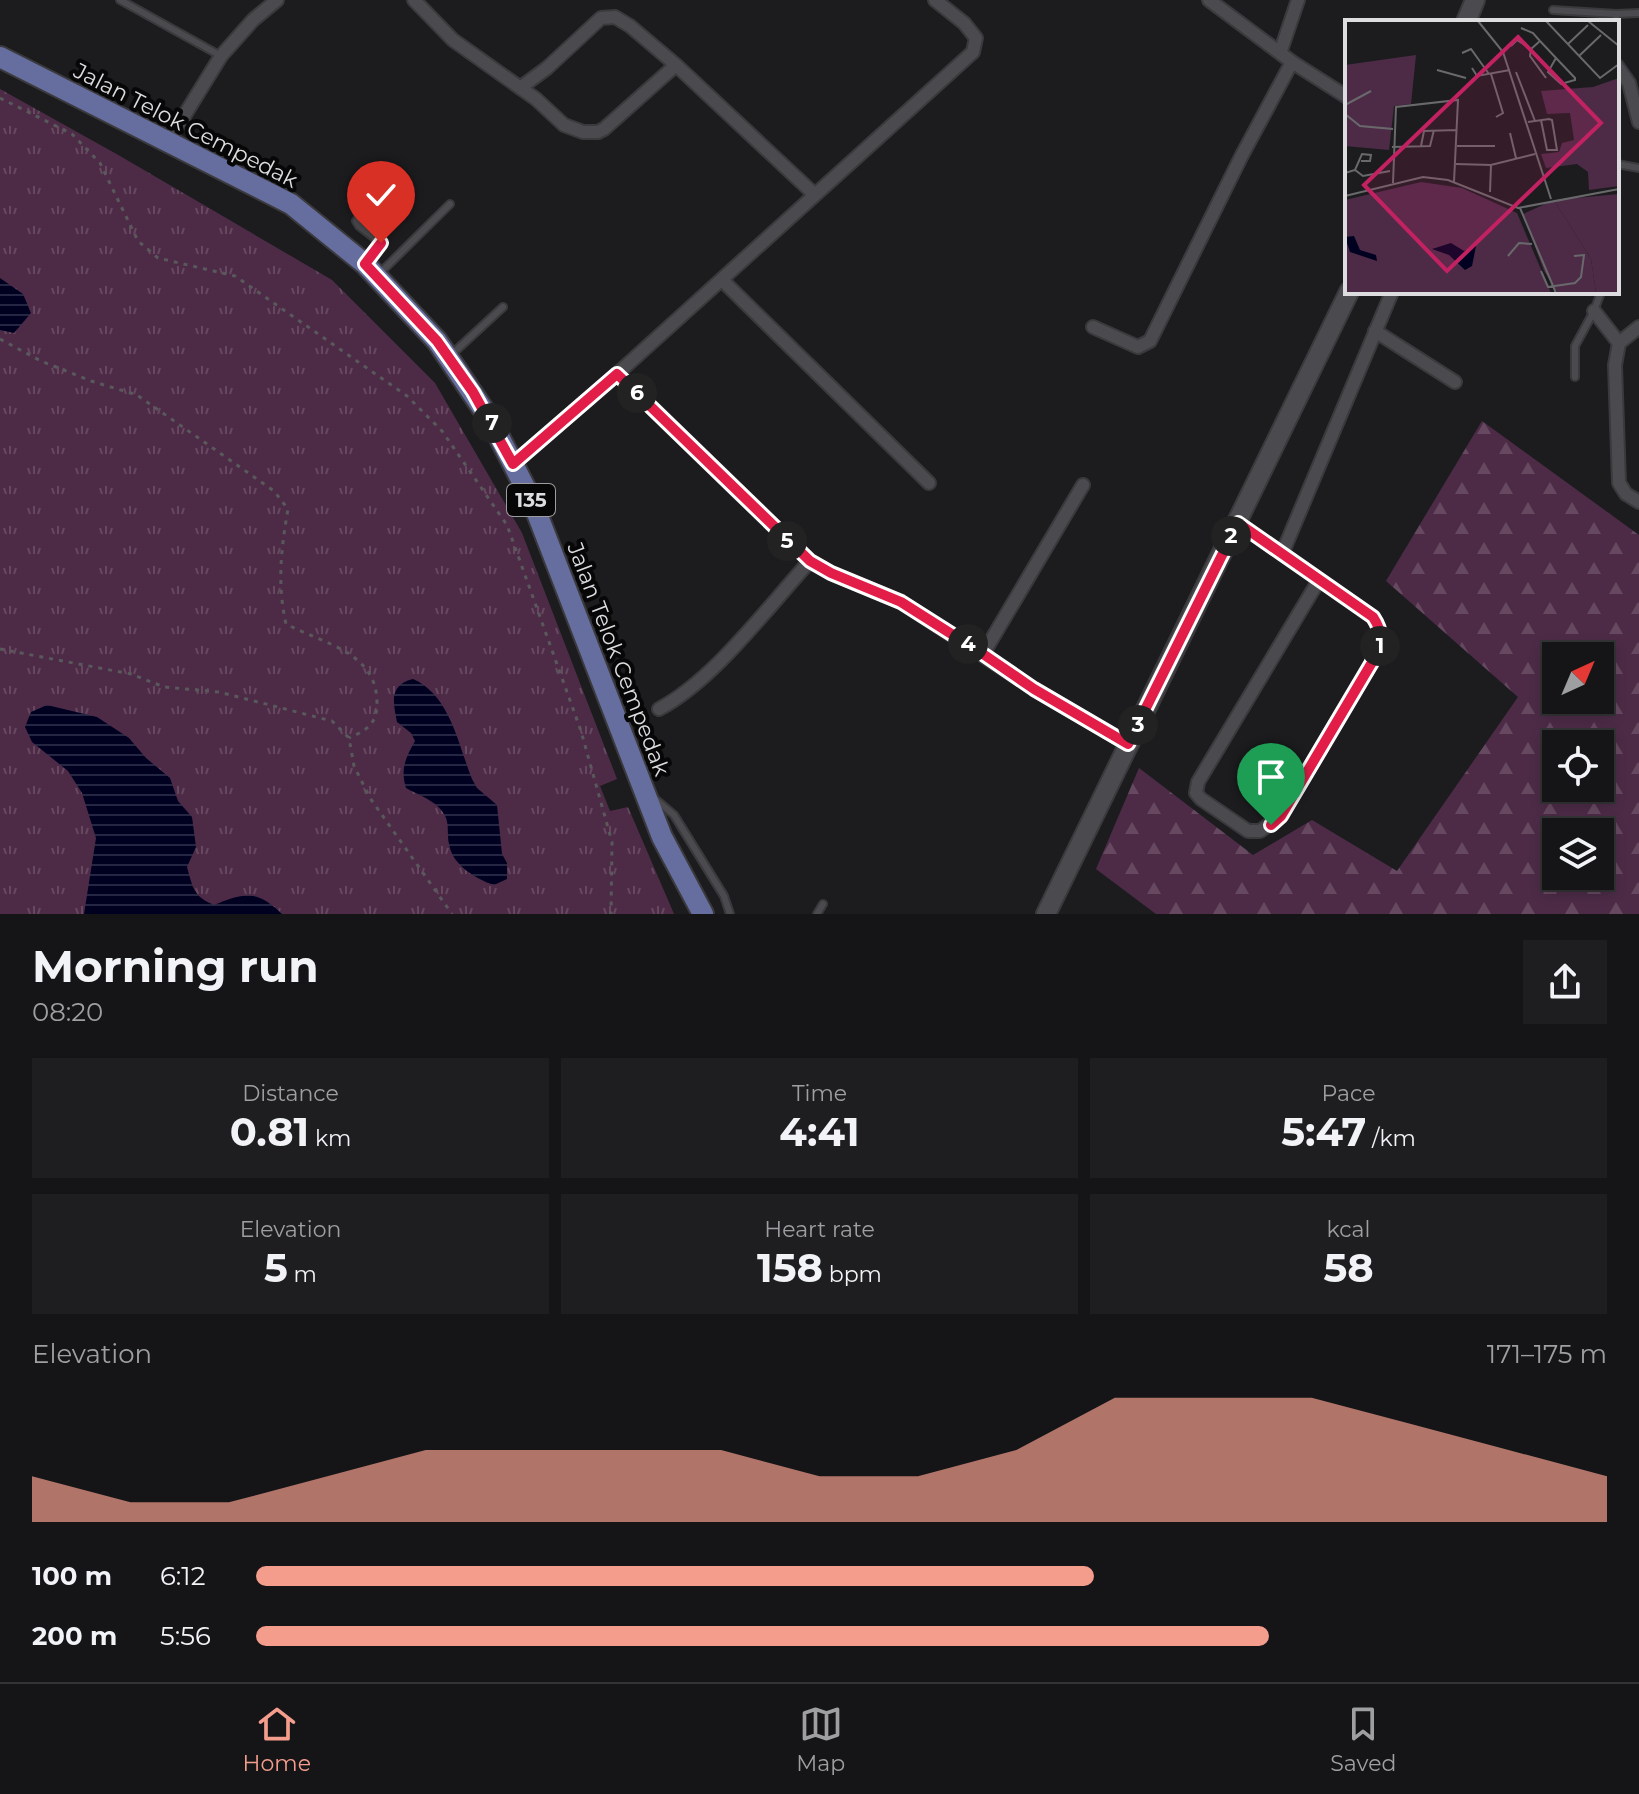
<!DOCTYPE html>
<html lang="en">
<head>
<meta charset="utf-8">
<style>
	:root { --surface:#151517; --page:#1e1e20; --text:#f1f3f6; --muted:#9d9fa1; --line:#343436; --accent:#f49d8c }
	body { margin:0; font-family:Montserrat,sans-serif; background:var(--page); color:var(--text); height:100vh; display:flex; flex-direction:column; font-size:30px; white-space:nowrap }
	* { box-sizing:border-box; margin:0 }
	p { font-size:26px; color:var(--muted) }
	.icon { flex:none; width:44px; height:44px; fill:none; stroke:currentColor; stroke-width:2; stroke-linecap:round; stroke-linejoin:round }
	.map { position:relative; height:914px; overflow:hidden }
	.panel { display:flex; flex-direction:column; background:var(--surface); flex:1 }
	.panel>* { flex:none }
	.needle { width:52px; rotate:44deg }
	.tools { position:absolute; left:1542px; top:642px; display:grid; gap:16px }
	.tools a { display:grid; place-items:center; width:72px; height:72px; border-radius:0px; background:var(--surface); box-shadow:0 4px 12px #0003,0 0 0 2px var(--line); font-size:40px }
	.pin { position:absolute; display:grid; place-items:center; width:68px; height:68px; color:#fff; margin:-82px -34px; border-radius:50% 50% 50% 0; rotate:-45deg; box-shadow:0 0 8px #0007 }
	.pin .icon { rotate:45deg }
	.km { position:absolute; width:40px; height:40px; margin:-20px; border-radius:50%; background:#222; color:#fff; font-size:22px; line-height:40px; text-align:center }
	.round { display:grid; place-items:center; flex:none; width:84px; height:84px; border-radius:0px; background:var(--page) }
	.summary { display:flex; align-items:center; justify-content:space-between; height:136px; padding:0 32px }
	h1 { font-size:44px; font-weight:700; line-height:60px }
	.figures { display:grid; grid-template-columns:repeat(3,1fr); gap:12px; height:136px; padding:8px 32px }
	.figures div { display:grid; align-content:center; border-radius:0px; background:var(--page); text-align:center }
	.figures b { font-size:40px; font-weight:700 }
	.figures small { font-size:22px; font-weight:400 }
	.figures p { font-size:22px }
	.chart { height:224px; padding:16px 32px }
	.chart p { display:flex; justify-content:space-between }
	.chart svg { width:100%; height:144px; margin-top:8px; fill:var(--accent); opacity:.7 }
	ul { padding:0 32px; list-style:none; font-size:26px }
	li { display:grid; grid-template-columns:128px 96px 1fr; align-items:center; height:60px }
	li i { height:20px; border-radius:10px; background:var(--accent) }
	.tabs { display:flex; justify-content:space-around; align-items:center; height:112px; border-top:2px solid var(--line); background:var(--surface); font-size:22px; color:var(--muted) }
	.tabs a { display:grid; justify-items:center; gap:4px }
	.tabs .active { color:var(--accent) }
	.map>svg:first-child { display:block }
</style>
</head>
<body>
<div class="map">
<svg width="1639" height="914" viewBox="0 0 1639 914">
	<defs>
		<pattern id="grass-tufts" width="24" height="20" patternUnits="userSpaceOnUse" patternTransform="scale(2)"><rect width="24" height="20" fill="#4d2b47"/><path d="M3 7l-1-3M5 7V3M7 7l1-3M15 17l-1-3M17 17v-4M19 17l1-3" fill="none" stroke="#664961"/></pattern>
		<pattern id="forest-firs" width="22" height="20" patternUnits="userSpaceOnUse" patternTransform="scale(2)"><rect width="22" height="20" fill="#4d2b47"/><path d="M5 1l3.5 6h-7zM16 11l3.5 6h-7z" fill="#664961"/></pattern>
		<pattern id="water-rules" width="6" height="5" patternUnits="userSpaceOnUse" patternTransform="scale(2)"><rect width="6" height="5" fill="#000121"/><path d="M0 2.5h6" fill="none" stroke="#252641"/></pattern>
	</defs>
	<rect width="100%" height="100%" fill="#1c1c1f"/>
	<path fill="url(#grass-tufts)" d="M0 89 120 156 332 280 435 383 522 533 617 779 600 786 610 811 628 807 674 914H0Z"/>
	<path fill="url(#forest-firs)" fill-rule="evenodd" d="M1482 421 1639 535V914H1156L1096 869 1139 768 1253 855 1312 820 1397 871 1518 697 1386 581ZM1556 656H1600V700H1556ZM1556 744H1600V788H1556ZM1556 832H1600V876H1556Z"/>
	<path fill="url(#water-rules)" d="M0 278 23 294 31 313 14 333 0 330Z
		M413 679C450 695 458 744 472 779L477 788 497 805 502 854 507 863V879L494 885C476 879 452 865 449 844 447 836 449 826 446 818 440 802 420 796 406 788 400 769 406 757 415 741L411 733 397 722C393 702 389 685 413 679Z
		M47 705 97 717 129 738 146 758 170 778 178 801 192 817 196 847 187 867C193 888 193 896 214 905 244 893 257 889 282 914H84L96 838 82 793 68 771 32 742 25 727 31 712Z"/>
	<g fill="none" stroke-linecap="round" stroke-linejoin="round">
		<g stroke="#3a3a3d" stroke-width="10">
			<path id="lane" d="M120 0 221 56
				M1553 10 1616 14V22
				M1616 14 1639 13
				M1617 164 1639 168
				M359 216 356 221 359 226 381 243 368 261
				M379 274 450 204
				M451 355 503 307
				M1575 377V346L1594 311 1601 292
				M654 798 674 815 724 896 730 914
				M817 914 823 904"/>
		</g>
		<g stroke="#3a3a3d" stroke-width="16">
			<path id="street" d="M414 0 453 40 536 99 564 125 583 132H598L604 129 676 65
				M1209 0 1292 62 1347 97
				M1280 53 1298 0
				M1617 66 1629 83 1639 122
				M520 88 547 68 601 18 615 17 630 26 676 65 814 194
				M168 142 221 56 253 20 277 0
				M722 280 929 483
				M1594 311 1619 343
				M1093 327 1138 347 1150 341 1241 157 1292 62
				M1639 327 1619 343 1615 365 1619 483 1626 494 1639 502
				M1375 331 1455 382
				M617 374 810 561 831 573 901 602 1034 689 1128 744
				M513 464 617 374 973 52 976 38 964 23 935 0
				M1238 523 1373 617C1385 635 1381 646 1371 664L1281 816 1260 831H1248L1201 799 1196 793 1198 782 1319 580
				M1282 554 1392 292
				M983 654 1083 485
				M659 709C714 680 767 608 810 561"/>
		</g>
		<g stroke="#3a3a3d" stroke-width="22">
			<path id="secondary" d="M1466 22 1475 0
				M1046 914 1349 292"/>
		</g>
		<g stroke="#3a3a3d" stroke-width="24">
			<path id="primary" d="M0 57 291 204 365 264 437 341 491 421 533 503 662 837 703 914"/>
		</g>
		<path stroke="#59595c" stroke-width="3" stroke-dasharray="4 6" stroke-linecap="butt" d="M0 98 72 134 100 163 138 241 158 258 235 276 407 396 442 431 507 525 581 731 612 842 611 914
			M0 339 41 361 91 381 137 395 274 491 288 509C281 549 277 584 286 624 324 644 377 652 377 703 377 724 367 730 349 738
			M0 649 131 674 164 687 219 692 332 721 349 738 354 766 370 798 452 914"/>
		<use href="#lane" stroke="#4b4b4f" stroke-width="6"/>
		<use href="#street" stroke="#4b4b4f" stroke-width="12"/>
		<use href="#secondary" stroke="#4b4b4f" stroke-width="18"/>
		<use href="#primary" stroke="#666ea0" stroke-width="20"/>
	</g>
	<g fill="none" stroke-linecap="round" stroke-linejoin="round">
		<g stroke="#fff" stroke-width="16">
			<path id="route" d="M381 243 365 264 437 341 473 392 513 464 617 374 810 561 831 573 901 602 983 654 1034 689 1128 744 1238 523 1373 617C1385 635 1381 646 1371 664L1281 816 1271 825"/>
		</g>
		<use href="#route" stroke="#e11d48" stroke-width="10"/>
	</g>
	<g text-anchor="middle" stroke-width="8" stroke-linejoin="round" paint-order="stroke">
		<rect fill="#070708" stroke="#9d9d9f" stroke-width="2" x="507" y="484" width="48" height="32" rx="6"/>
		<g font-size="20" font-weight="bold" fill="#dddde0">
			<text x="531" y="507">135</text>
		</g>
		<g font-size="22" fill="#dddde0" stroke="#070708">
			<text transform="translate(186 125) rotate(27)" y="8">Jalan Telok Cempedak</text>
			<text transform="translate(619 659) rotate(69)" y="8">Jalan Telok Cempedak</text>
		</g>
	</g>
	<g transform="translate(1345 20)">
		<rect width="274" height="274" fill="#1c1c1f"/>
		<path d="M76 162 117 168 172 193 206 273H0V180Z" fill="#4d2b47"/>
		<path d="M274 58V166L244 170 243 152 232 144 201 148 196 134 214 132 217 123 229 120 225 93 202 94 196 71 248 67ZM274 174V273H251L246 239 209 180Z" fill="#4d2b47"/>
		<path d="M71 35 66 84 49 86 44 130 0 126V45ZM209 180 246 239 251 273H213L199 251 178 194Z" fill="#4d2b47"/>
		<path d="M9 216 15 230 31 235 32 241 5 232 0 217ZM106 223 119 231 131 226 127 246 120 250 104 235 87 229Z" fill="#000121"/>
		<path fill="none" stroke="#69696c" stroke-width="2" d="M133 1 158 32 206 179M201 1 255 58 274 44M243 1 274 26M176 8 188 13 195 21 211 38 230 58V60L216 64 203 52 211 38M223 24 243 5M166 26 172 20 186 29 195 21M186 29 185 36 201 58M117 33 126 29 144 54M234 36 256 15M127 48 132 56 165 50M92 50 121 58M171 52 190 101M146 54 158 93 151 97M0 85 26 71M0 94 15 106 48 109M183 102 204 99 207 100 212 130H202L196 100M165 113 171 138M76 126 79 111 112 110M112 126H150M47 127 85 126 89 110M111 144 146 145 190 134M10 150 18 156 45 151M0 153 10 150 17 134 26 135 25 141H16M48 163 51 87 113 80 109 162M145 172 146 145M0 176 78 157 103 160 173 188 274 169M175 188 211 273M163 236 174 223 187 224M196 251 203 267 230 263 236 257 239 235 229 236"/>
		<path fill="#c32262" fill-opacity="0.15" stroke="#c32262" stroke-width="4" d="M173 17 256 103 102 251 19 165Z"/>
		<rect width="274" height="274" fill="none" stroke="#dddde0" stroke-width="4"/>
	</g>
</svg>
<div class="tools">
<a><svg class="needle" viewBox="-14 -14 28 28"><path d="M0-13l5 13h-10z" fill="#e53935"/><path d="M0 13l5-13h-10z" fill="#9d9fa1"/></svg></a>
<a><svg class="icon" aria-label="locate" viewBox="0 0 24 24"><circle cx="12" cy="12" r="6"/><path d="M12 2v4M12 18v4M2 12h4M18 12h4"/></svg></a>
<a><svg class="icon" aria-label="layers" viewBox="0 0 24 24"><path d="M12 4l9 5-9 5-9-5zM3 14l9 5 9-5"/></svg></a>
</div>
<div class="pin" style="left:1271px;top:825px;background:#1e9e55"><svg class="icon" aria-label="arrive" viewBox="0 0 24 24"><path d="M6 21V4h12l-3 4 3 4H6"/></svg></div>
<div class="pin" style="left:381px;top:243px;background:#d93025"><svg class="icon" aria-label="check" viewBox="0 0 24 24"><path d="M5 12l5 5 9-10"/></svg></div>
<b class="km" style="left:1380px;top:646px">1</b>
<b class="km" style="left:1231px;top:536px">2</b>
<b class="km" style="left:1138px;top:725px">3</b>
<b class="km" style="left:968px;top:644px">4</b>
<b class="km" style="left:787px;top:541px">5</b>
<b class="km" style="left:637px;top:393px">6</b>
<b class="km" style="left:492px;top:423px">7</b>
</div>
<section class="panel">
<div class="summary"><div><h1>Morning run</h1><p>08:20</p></div><a class="round"><svg class="icon" aria-label="share" viewBox="0 0 24 24"><path d="M12 15V3M7 8l5-5 5 5M5 13v7h14v-7"/></svg></a></div>
<div class="figures">
<div><p>Distance</p><b>0.81<small> km</small></b></div>
<div><p>Time</p><b>4:41</b></div>
<div><p>Pace</p><b>5:47<small> /km</small></b></div>
</div>
<div class="figures">
<div><p>Elevation</p><b>5<small> m</small></b></div>
<div><p>Heart rate</p><b>158<small> bpm</small></b></div>
<div><p>kcal</p><b>58</b></div>
</div>
<div class="chart"><p><span>Elevation</span>171–175 m</p>
<svg viewBox="0 0 160 44" preserveAspectRatio="none"><path d="M0 44V30L10 38L20 38L30 30L40 22L50 22L60 22L70 22L80 30L90 30L100 22L110 6L120 6L130 6L140 14L150 22L160 30V44z"/></svg>
</div>
<ul>
<li><b>100 m</b>6:12<i style="width:62%"></i></li>
<li><b>200 m</b>5:56<i style="width:75%"></i></li>
</ul>
</section>
<nav class="tabs">
<a class="active"><svg class="icon" aria-label="home" viewBox="0 0 24 24"><path d="M3 11l9-7 9 7M6 9v11h12V9"/></svg>Home</a>
<a><svg class="icon" aria-label="map" viewBox="0 0 24 24"><path d="M3 6l6-2 6 2 6-2v14l-6 2-6-2-6 2zM9 4v14M15 6v14"/></svg>Map</a>
<a><svg class="icon" aria-label="saved" viewBox="0 0 24 24"><path d="M7 4h10v16l-5-4-5 4z"/></svg>Saved</a>
</nav>
</body>
</html>
